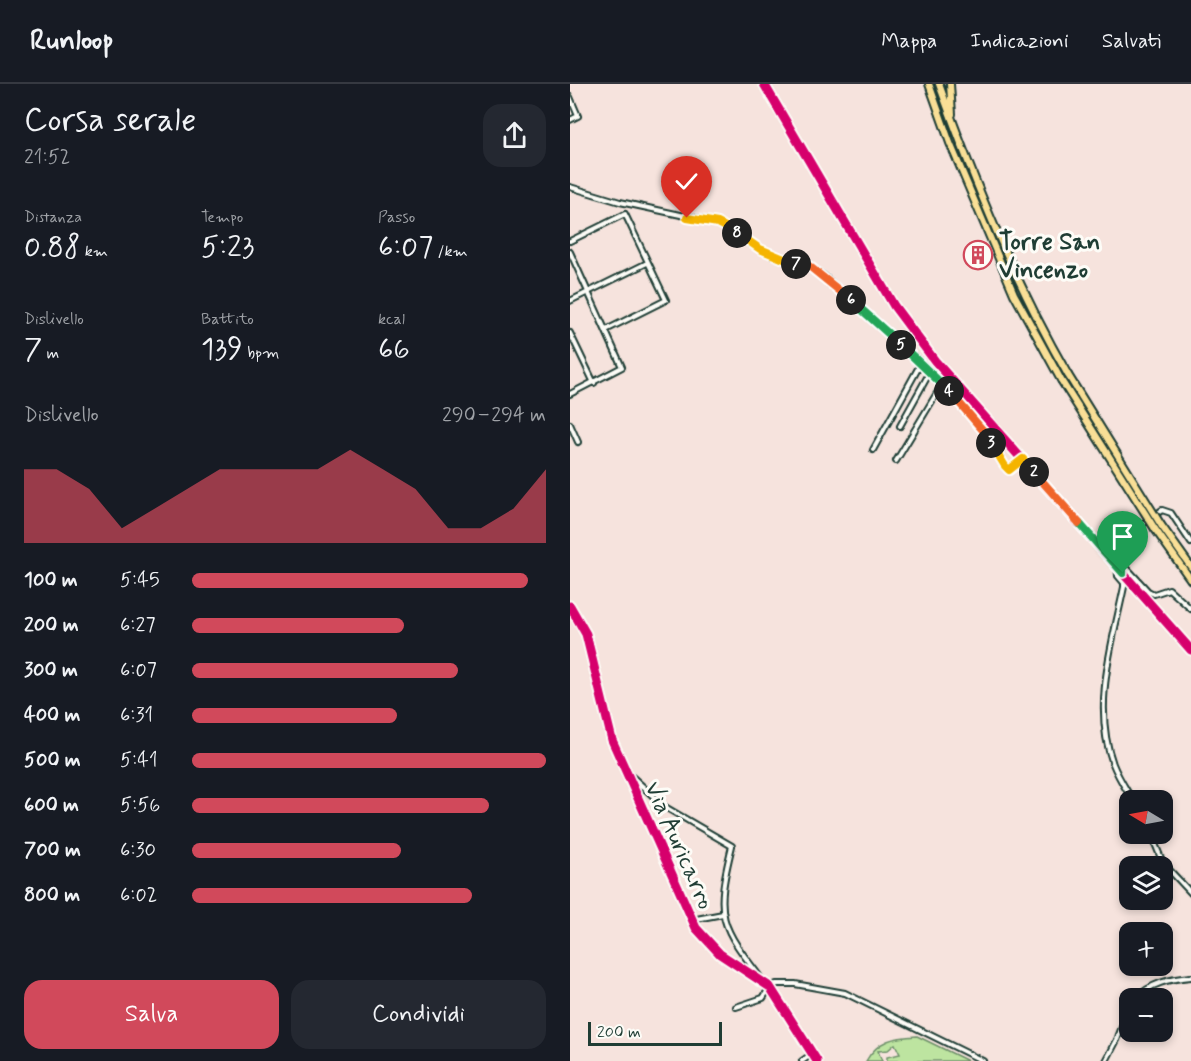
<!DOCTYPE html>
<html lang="it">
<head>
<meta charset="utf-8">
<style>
	:root { --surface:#171b24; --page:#242831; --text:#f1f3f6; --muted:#9ea1a6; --line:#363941; --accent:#d1495b }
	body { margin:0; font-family:Mynerve,sans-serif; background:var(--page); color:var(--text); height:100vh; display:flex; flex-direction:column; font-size:22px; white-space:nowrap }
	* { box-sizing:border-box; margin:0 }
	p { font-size:20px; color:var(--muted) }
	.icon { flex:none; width:33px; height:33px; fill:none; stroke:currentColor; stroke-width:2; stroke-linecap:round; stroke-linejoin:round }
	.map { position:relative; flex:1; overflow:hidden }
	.panel { display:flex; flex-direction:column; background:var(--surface); width:570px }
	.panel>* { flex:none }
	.needle { width:39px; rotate:280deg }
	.controls { position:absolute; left:549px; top:706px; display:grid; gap:12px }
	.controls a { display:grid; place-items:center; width:54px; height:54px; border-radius:12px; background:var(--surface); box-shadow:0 3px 9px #0003; font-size:30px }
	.scale { position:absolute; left:18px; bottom:15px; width:134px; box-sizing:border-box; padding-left:6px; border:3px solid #1f3d34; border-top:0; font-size:16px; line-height:21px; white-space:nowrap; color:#1f3d34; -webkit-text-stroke:4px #fdfcf7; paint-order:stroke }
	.pin { position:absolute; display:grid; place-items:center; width:51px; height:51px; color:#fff; margin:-62px -26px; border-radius:50% 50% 50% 0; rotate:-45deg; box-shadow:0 0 6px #0007 }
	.pin .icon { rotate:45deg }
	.km { position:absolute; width:30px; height:30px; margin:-15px; border-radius:50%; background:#222; color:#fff; font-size:16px; line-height:30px; text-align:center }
	.round { display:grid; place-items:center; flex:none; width:63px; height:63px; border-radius:18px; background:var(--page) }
	.head { display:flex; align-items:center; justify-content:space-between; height:102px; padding:0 24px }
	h1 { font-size:33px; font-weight:600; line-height:45px }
	.metrics { display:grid; grid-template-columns:repeat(3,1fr); gap:9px; height:102px; padding:6px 24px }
	.metrics div { display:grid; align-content:center }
	.metrics b { font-size:30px; font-weight:600 }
	.metrics small { font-size:16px; font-weight:400 }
	.metrics p { font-size:16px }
	.chart { height:168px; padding:12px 24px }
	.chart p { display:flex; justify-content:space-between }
	.chart svg { width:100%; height:108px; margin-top:6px; fill:var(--accent); opacity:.7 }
	.cta { display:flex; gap:12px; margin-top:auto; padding:12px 24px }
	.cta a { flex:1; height:69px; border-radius:18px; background:var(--accent); color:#fff; font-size:24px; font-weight:600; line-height:69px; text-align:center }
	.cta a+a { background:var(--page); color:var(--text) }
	ul { padding:0 24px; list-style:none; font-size:20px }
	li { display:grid; grid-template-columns:96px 72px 1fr; align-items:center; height:45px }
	li i { height:15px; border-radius:8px; background:var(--accent) }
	header { display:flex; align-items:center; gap:36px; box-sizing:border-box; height:84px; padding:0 30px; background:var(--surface); border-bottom:2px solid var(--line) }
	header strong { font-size:28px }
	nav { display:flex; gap:33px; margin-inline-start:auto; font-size:21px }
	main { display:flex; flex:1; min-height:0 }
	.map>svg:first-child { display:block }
</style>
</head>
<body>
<header>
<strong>Runloop</strong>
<nav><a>Mappa</a><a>Indicazioni</a><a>Salvati</a></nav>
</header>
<main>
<section class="panel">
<div class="head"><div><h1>Corsa serale</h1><p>21:52</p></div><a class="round"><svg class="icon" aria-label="share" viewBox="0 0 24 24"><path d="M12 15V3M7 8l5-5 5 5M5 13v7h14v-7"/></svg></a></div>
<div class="metrics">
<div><p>Distanza</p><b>0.88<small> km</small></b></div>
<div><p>Tempo</p><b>5:23</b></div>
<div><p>Passo</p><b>6:07<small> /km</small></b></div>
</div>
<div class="metrics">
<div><p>Dislivello</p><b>7<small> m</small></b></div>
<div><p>Battito</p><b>139<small> bpm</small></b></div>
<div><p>kcal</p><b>66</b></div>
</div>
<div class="chart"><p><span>Dislivello</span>290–294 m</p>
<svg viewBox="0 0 160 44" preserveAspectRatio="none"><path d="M0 44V14L10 14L20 22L30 38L40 30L50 22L60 14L70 14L80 14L90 14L100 6L110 14L120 22L130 38L140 38L150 30L160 14V44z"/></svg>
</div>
<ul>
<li><b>100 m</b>5:45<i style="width:95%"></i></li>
<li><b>200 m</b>6:27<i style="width:60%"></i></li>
<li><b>300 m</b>6:07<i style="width:75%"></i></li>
<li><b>400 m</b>6:31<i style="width:58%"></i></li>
<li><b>500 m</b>5:41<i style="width:100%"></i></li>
<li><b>600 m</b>5:56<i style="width:84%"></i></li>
<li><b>700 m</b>6:30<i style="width:59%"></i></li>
<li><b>800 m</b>6:02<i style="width:79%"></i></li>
</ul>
<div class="cta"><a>Salva</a><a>Condividi</a></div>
</section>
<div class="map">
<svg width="621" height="977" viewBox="0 0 621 977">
	<rect width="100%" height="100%" fill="#f6e3dd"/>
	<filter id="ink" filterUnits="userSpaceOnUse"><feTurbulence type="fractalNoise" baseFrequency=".0167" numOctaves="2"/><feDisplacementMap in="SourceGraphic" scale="12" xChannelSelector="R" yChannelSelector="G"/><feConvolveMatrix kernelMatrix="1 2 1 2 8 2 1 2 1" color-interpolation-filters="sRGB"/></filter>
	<g filter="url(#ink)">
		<path fill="#bde4a0" stroke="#6e906a" stroke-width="1.5" d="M347 952 398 977H317V973L330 970 325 960 318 966 308 967 312 977H296C308 956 324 953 347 952Z"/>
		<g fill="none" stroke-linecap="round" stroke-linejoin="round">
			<g stroke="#1f3d34" stroke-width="8">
				<path id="minor" d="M0 13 8 32 0 36
					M0 103 50 118 148 139 190 165 207 173 239 182 254 192 373 299 417 351 435 383 439 386 453 375
					M0 157 55 130 96 216 36 246
					M0 168 52 283 0 310
					M0 217 77 179
					M0 249 24 299
					M0 340 8 358
					M330 342 360 288
					M303 366 351 279
					M326 377 373 299
					M547 482 548 492 554 499V503C542 561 522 622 543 680 548 693 556 705 563 717
					M555 482 568 444 592 426 601 429 621 459
					M550 486 555 482 578 507 584 510 599 505 621 525
					M58 689 95 723 162 762C144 834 150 841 194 898
					M581 750 593 779 621 809
					M121 836 153 830
					M565 915C581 899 599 895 621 893
					M166 923 193 914 200 903 206 900H225L275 909 413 977
					M232 977 242 970
					M536 977 547 956 560 922"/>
			</g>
			<g stroke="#1f3d34" stroke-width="9">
				<path id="tertiary" d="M194 0 324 222 365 277 621 566
					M0 522 16 550 42 656 126 844 150 870 200 903 247 977"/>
			</g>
			<g stroke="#1f3d34" stroke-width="10">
				<path id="trunk" d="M359 0 380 59 444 210 491 296
					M369 0C405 100 445 199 498 291
					M380 0 382 30
					M591 441 621 483
					M585 445 621 496"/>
			</g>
			<use href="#minor" stroke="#fdfcf7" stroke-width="4"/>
			<use href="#tertiary" stroke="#fdfcf7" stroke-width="4.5"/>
			<use href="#trunk" stroke="#f9df96" stroke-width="6"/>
			<g stroke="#1f3d34" stroke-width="10" stroke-linecap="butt">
				<path id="trunk-bridge" d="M498 291 591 441
					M491 296 585 445"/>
			</g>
			<use href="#trunk-bridge" stroke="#f9df96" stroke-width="6"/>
			<g stroke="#fdfcf7" stroke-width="13">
				<path id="cycleway" d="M194 0 324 222 365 277 621 566
					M0 522 16 550 42 656 126 844 150 870 200 903 247 977"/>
			</g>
			<use href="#cycleway" stroke="#d6006c" stroke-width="9"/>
		</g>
	</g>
	<g fill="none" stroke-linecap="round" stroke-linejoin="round" filter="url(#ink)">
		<g stroke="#fff" stroke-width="12">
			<path id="split-1" d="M509 439 553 489"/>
		</g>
		<g stroke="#fff" stroke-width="12">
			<path id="split-2" d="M464 388 509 439"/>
		</g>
		<g stroke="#fff" stroke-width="12">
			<path id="split-3" d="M421 359 435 382 439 386 453 375 464 388"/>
		</g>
		<g stroke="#fff" stroke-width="12">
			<path id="split-4" d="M379 307 417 351 421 359"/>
		</g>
		<g stroke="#fff" stroke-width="12">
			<path id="split-5" d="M331 261 379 307"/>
		</g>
		<g stroke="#fff" stroke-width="12">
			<path id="split-6" d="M281 216 331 261"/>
		</g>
		<g stroke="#fff" stroke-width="12">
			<path id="split-7" d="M226 180 239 182 281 216"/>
		</g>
		<g stroke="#fff" stroke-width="12">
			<path id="split-8" d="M167 149 190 165 226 180"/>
		</g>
		<g stroke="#fff" stroke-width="12">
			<path id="split-9" d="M117 134 148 139 167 149"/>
		</g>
		<use href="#split-1" stroke="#22a559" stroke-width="8"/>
		<use href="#split-2" stroke="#f0652b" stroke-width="8"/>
		<use href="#split-3" stroke="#f5b400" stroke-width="8"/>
		<use href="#split-4" stroke="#f0652b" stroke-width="8"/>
		<use href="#split-5" stroke="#22a559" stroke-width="8"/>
		<use href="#split-6" stroke="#22a559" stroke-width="8"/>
		<use href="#split-7" stroke="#f0652b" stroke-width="8"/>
		<use href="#split-8" stroke="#f5b400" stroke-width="8"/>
		<use href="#split-9" stroke="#f5b400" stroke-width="8"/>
	</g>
	<defs>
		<g id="building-ring" transform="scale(1.5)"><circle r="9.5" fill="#fdfcf7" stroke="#d1495b" stroke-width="1.5"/><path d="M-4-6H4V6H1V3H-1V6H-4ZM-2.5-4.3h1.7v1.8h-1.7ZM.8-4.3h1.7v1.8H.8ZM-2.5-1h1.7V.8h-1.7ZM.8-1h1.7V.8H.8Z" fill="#d1495b"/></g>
	</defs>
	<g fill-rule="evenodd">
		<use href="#building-ring" x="408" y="171"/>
	</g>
	<g text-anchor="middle" stroke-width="6" stroke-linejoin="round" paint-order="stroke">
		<g font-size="24" font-weight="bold" fill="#1f3d34" stroke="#fdfcf7" text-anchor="start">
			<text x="429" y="165">Torre San<tspan x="429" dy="28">Vincenzo</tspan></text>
		</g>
		<g font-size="24" fill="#1f3d34" stroke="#fdfcf7">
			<text transform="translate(110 761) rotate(66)" y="8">Via Auricarro</text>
		</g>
	</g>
</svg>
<div class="controls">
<a><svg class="needle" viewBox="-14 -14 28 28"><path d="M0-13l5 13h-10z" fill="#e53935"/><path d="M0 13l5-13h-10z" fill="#9ea1a6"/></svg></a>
<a><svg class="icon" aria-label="layers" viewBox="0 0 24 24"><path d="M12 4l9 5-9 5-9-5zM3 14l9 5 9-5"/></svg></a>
<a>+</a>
<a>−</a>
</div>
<div class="scale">200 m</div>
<div class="pin" style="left:553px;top:489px;background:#1e9e55"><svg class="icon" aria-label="arrive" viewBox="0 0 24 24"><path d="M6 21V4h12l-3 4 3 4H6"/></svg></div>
<div class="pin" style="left:117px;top:134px;background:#d93025"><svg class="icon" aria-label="check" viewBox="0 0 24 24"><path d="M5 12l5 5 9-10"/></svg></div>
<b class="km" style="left:464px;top:388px">2</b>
<b class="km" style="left:421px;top:359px">3</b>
<b class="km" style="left:379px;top:307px">4</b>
<b class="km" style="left:331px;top:261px">5</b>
<b class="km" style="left:281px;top:216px">6</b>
<b class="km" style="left:226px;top:180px">7</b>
<b class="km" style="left:167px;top:149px">8</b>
</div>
</main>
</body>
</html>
